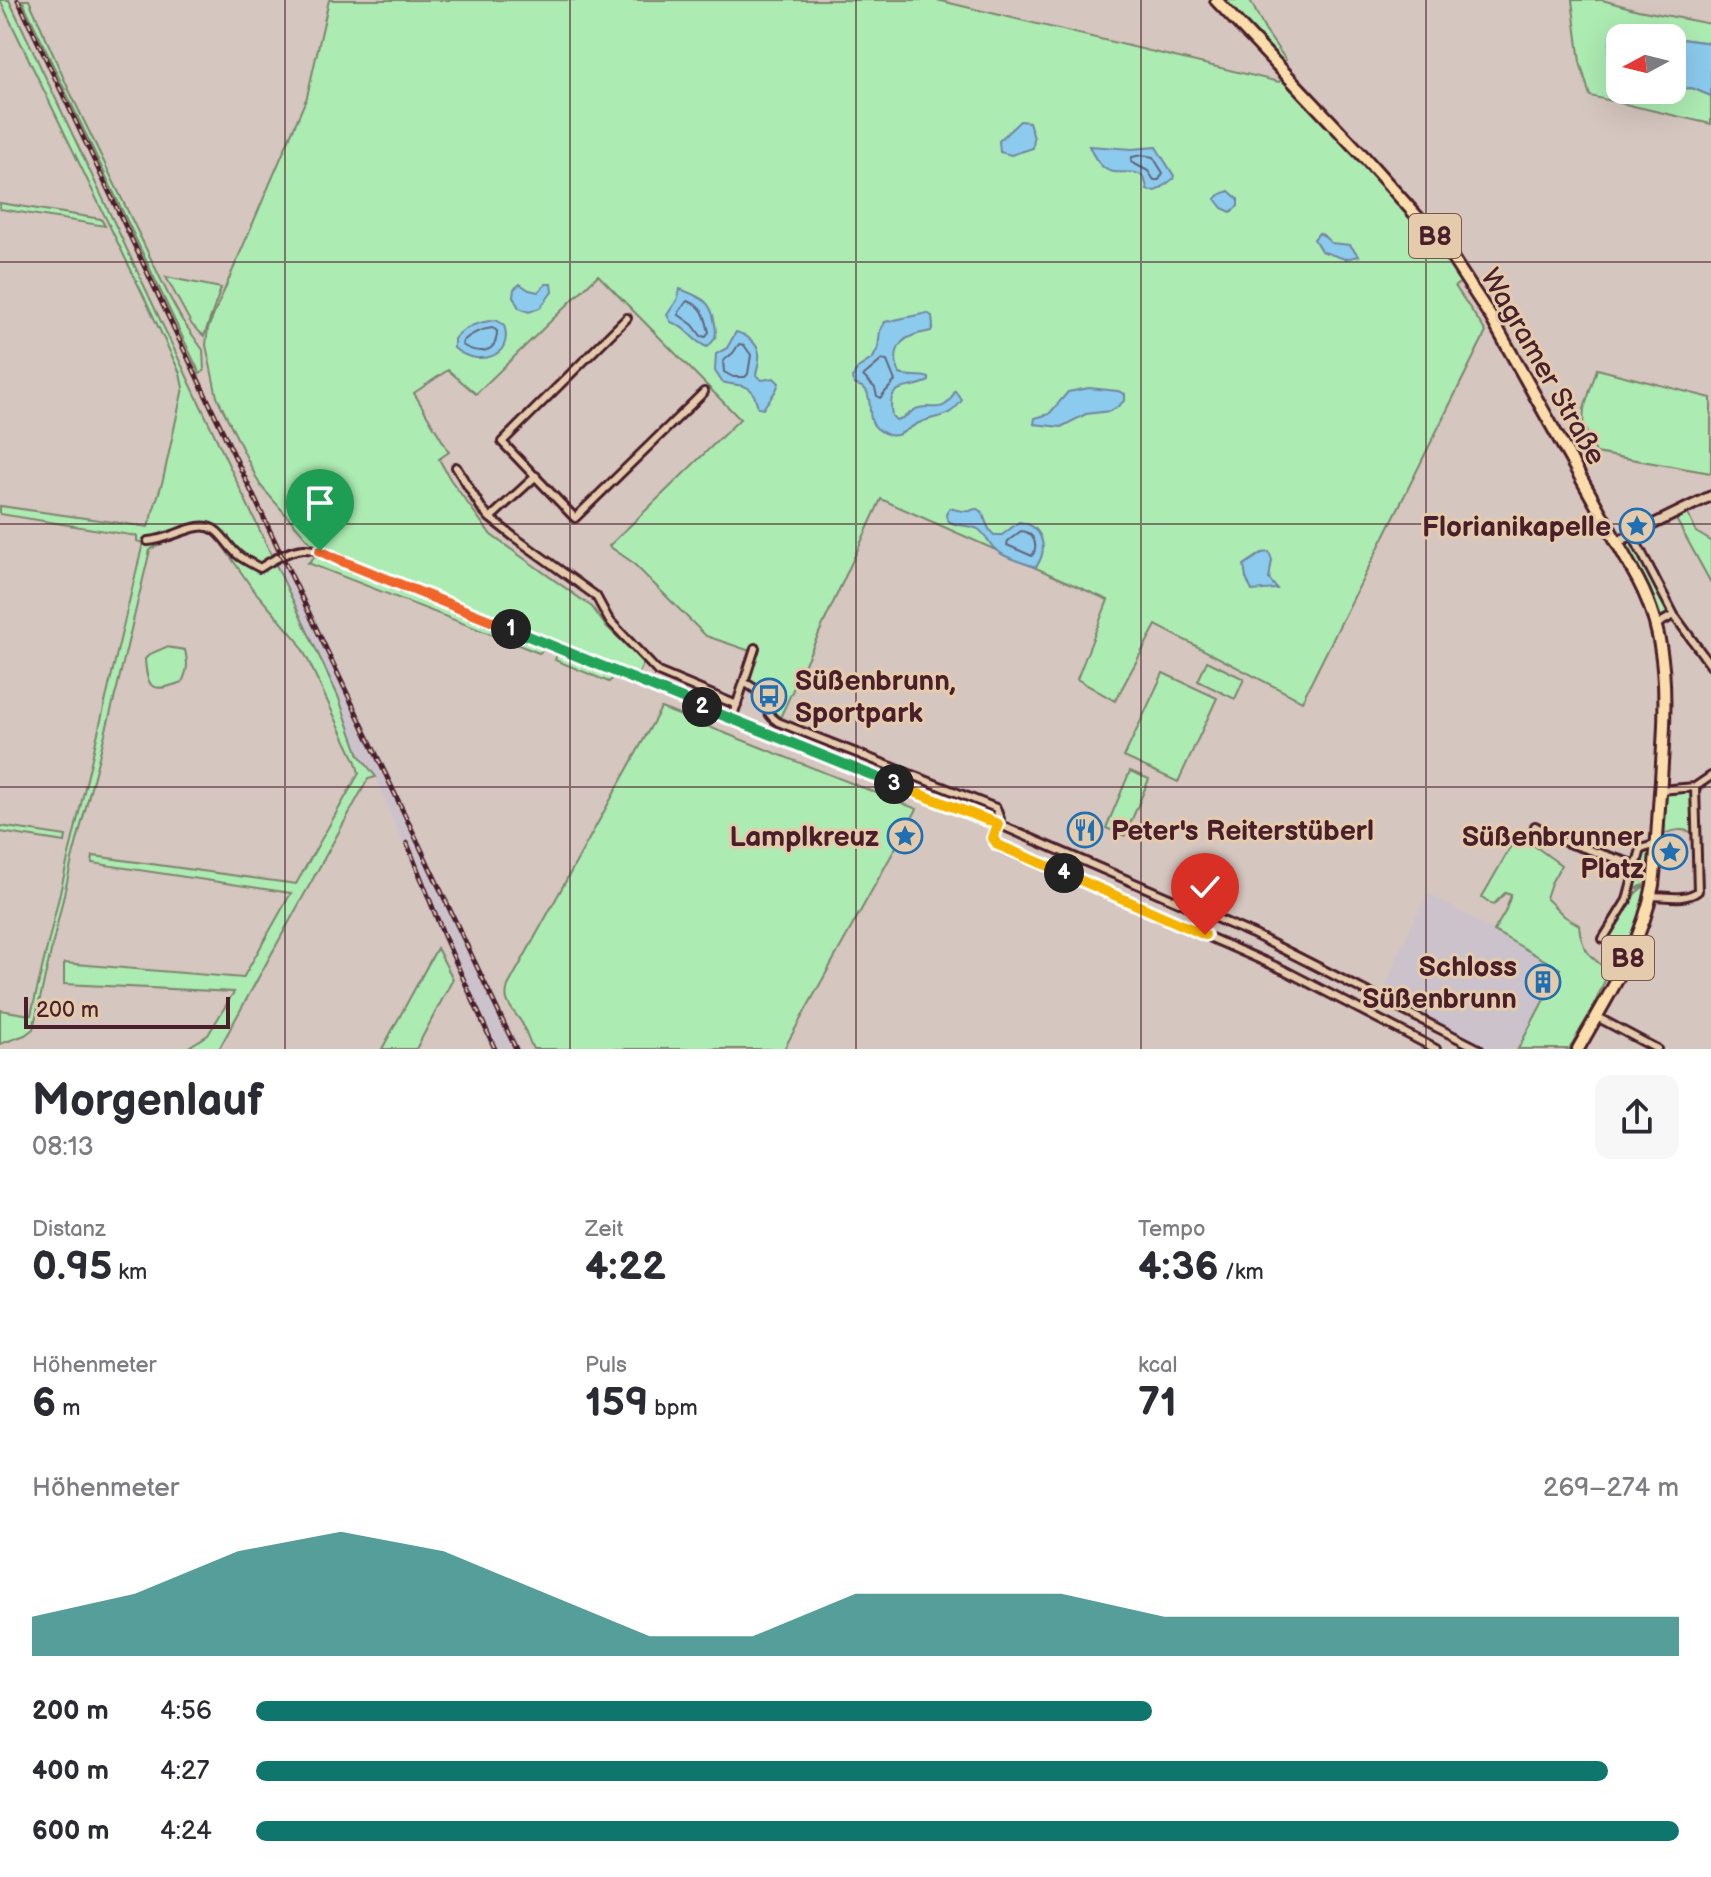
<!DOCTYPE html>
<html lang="de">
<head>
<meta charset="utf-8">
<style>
	:root { --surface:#fff; --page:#f7f7f7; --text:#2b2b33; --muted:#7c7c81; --accent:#0f766e }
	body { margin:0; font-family:"Balsamiq Sans",sans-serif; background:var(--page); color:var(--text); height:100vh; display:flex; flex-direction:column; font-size:30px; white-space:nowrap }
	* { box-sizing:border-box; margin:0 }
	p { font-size:26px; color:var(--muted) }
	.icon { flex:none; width:44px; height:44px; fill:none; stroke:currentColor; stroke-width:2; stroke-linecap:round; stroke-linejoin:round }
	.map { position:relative; height:1049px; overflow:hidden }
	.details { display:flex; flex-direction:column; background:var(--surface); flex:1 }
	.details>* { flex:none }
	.needle { width:52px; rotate:263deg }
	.buttons { position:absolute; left:1606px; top:24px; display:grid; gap:16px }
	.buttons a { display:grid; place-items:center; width:80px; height:80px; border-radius:16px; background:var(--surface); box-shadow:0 8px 32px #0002; font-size:40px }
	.scale { position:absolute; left:24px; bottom:20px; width:206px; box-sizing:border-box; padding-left:8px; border:4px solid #4a1f2b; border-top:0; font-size:22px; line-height:28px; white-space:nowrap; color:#4a1f2b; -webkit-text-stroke:6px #e4cbac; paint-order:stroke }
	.pin { position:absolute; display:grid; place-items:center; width:68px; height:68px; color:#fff; margin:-82px -34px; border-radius:50% 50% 50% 0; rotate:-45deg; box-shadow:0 0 8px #0007 }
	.pin .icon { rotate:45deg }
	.km { position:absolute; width:40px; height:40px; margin:-20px; border-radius:50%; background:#222; color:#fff; font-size:22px; line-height:40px; text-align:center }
	.round { display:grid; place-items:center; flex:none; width:84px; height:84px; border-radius:16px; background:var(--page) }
	.summary { display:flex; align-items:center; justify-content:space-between; height:136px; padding:0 32px }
	h1 { font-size:44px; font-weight:700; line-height:60px }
	.metrics { display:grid; grid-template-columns:repeat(3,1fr); gap:12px; height:136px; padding:8px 32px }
	.metrics div { display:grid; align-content:center }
	.metrics b { font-size:40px; font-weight:700 }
	.metrics small { font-size:22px; font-weight:400 }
	.metrics p { font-size:22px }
	.chart { height:224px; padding:16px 32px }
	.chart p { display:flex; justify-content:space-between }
	.chart svg { width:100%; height:144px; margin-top:8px; fill:var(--accent); opacity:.7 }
	ul { padding:0 32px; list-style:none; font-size:26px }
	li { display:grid; grid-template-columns:128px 96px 1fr; align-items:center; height:60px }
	li i { height:20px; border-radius:10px; background:var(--accent) }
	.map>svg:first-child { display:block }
</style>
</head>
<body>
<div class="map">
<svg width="1711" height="1049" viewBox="0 0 1711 1049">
	<rect width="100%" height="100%" fill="#d5c6bf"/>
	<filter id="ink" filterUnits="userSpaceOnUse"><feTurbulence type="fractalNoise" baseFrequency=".0125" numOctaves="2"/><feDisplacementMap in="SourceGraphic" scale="16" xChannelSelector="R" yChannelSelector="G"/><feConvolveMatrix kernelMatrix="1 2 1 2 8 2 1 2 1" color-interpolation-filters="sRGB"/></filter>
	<g filter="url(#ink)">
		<path fill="#cbc2cc" d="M287 558 511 1030 521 1049H491L445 948 376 777 359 755 338 696 276 563Z
			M1428 893 1560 969 1518 1049H1490L1382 995 1406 937Z"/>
		<path fill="#acebb2" stroke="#7b856e" stroke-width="2" d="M0 0H9L338 696 359 755 376 777 368 779 219 1049H197L190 1046 208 1035 234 992 64 984V963L243 978 291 893 92 863 93 856 296 884 359 773 356 762 309 662 298 641 252 588 216 536C198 523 174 539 156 546L150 550 117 688 72 860 33 1029 25 1035 0 1044V1010L31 1015 143 543 137 541V536L0 514V506L148 527 163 480 183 388 180 373 147 303Z
			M22 0H29L68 88 168 294 182 320 203 350 204 371 200 374Z
			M329 0H937L1279 82 1282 79 1315 113 1317 112 1419 222 1444 252 1464 280 1455 286 1486 332 1302 701 1156 625 1115 701 1077 679 1108 600 881 499 778 722 772 718 763 698 745 683 753 652 706 636 632 562 609 546 740 419 598 275 476 394 448 370 414 393 449 452 439 459 450 479 491 535 592 607 605 625 644 662 636 680 320 551 309 541 260 485 217 397 206 345 208 328 307 97Z
			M1223 0H1250L1265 30 1286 60 1283 62Z
			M1572 0H1602L1638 10 1711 24V43L1673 38 1641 28 1624 27 1609 52 1620 66V90L1692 88 1711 96V124L1590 96 1580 62Z
			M0 203 101 219 105 226 0 209Z
			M166 277 221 288 204 336 192 325Z
			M1597 369 1711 398V473L1596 453 1583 424 1584 409Z
			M1687 512 1696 532 1711 541V583L1677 521 1674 518Z
			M1633 541 1669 611 1662 619 1643 576 1627 548 1629 543Z
			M318 554 547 647 539 653 308 563Z
			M166 647 185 650C188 663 188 670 182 682 152 693 147 690 145 659L150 654Z
			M558 651 616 675 609 682 555 660Z
			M1207 661 1244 679 1235 699 1198 681Z
			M1163 673 1217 698 1178 782 1124 757Z
			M661 708 917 809 784 1049H533C529 1041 526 1031 522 1023 514 1010 502 1003 508 986Z
			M1130 771 1149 779 1125 836 1106 828Z
			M1667 791H1691L1693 833C1684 828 1672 830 1664 834Z
			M0 826 66 836 65 842 0 832Z
			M1518 834 1561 865 1551 883 1546 898 1564 916 1579 925C1581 950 1590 957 1609 971L1592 1010 1569 1049H1518L1560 969 1494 931 1505 912 1511 895 1505 893 1493 905 1482 897Z
			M1650 849 1649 882 1632 891 1642 856Z
			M1646 886 1647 887 1640 917 1628 947 1625 950 1614 945 1609 940V931L1621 911H1627C1630 900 1634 891 1646 886Z
			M437 948 453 979 416 1049H382Z"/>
		<path fill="#8ccbed" stroke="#72869f" stroke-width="2" d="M1624 27 1641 28 1673 38 1711 43V96L1692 88 1672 89V38H1620V66L1609 52 1611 32Z
			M1020 121 1029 122 1034 138 1033 148 1011 155 1000 152 999 141Z
			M1089 146 1132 149 1156 147 1174 176 1173 179C1164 185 1158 194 1147 190 1145 160 1118 180 1104 168 1098 163 1092 153 1089 146Z
			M1229 191 1238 199V206L1231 212 1222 208 1215 199 1221 194Z
			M1319 233 1323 235 1331 243 1350 245 1359 256 1345 259 1321 251 1314 239Z
			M520 284 529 290 538 292 546 284H551L552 292 540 308 529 312 519 308 513 297 514 289Z
			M680 289C702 298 711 300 715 324 717 335 716 340 707 347 690 340 689 328 671 322L667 315 677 300Z
			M927 313 932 316 933 326 931 331C925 333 918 333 912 336 895 342 893 359 900 374 910 378 919 374 929 378V381C907 392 886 380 892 416L896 420C905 418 907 415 914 410 930 401 944 418 955 391L962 400C948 420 939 414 919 423 912 426 904 433 897 435 891 436 889 435 884 433 864 423 873 411 868 395 867 388 860 386 854 384L852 378 858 368 873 358 878 348 880 331 885 322Z
			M496 320 504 325C515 359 475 367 454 348V339C464 326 480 322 496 320Z
			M736 332C745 334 758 343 759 354 760 360 757 369 756 375L762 380 774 378 779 383C776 394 768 400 763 409L758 408C752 380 744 388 722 382L715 371 716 354 727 348Z
			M1089 388 1118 391 1125 394V400L1116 408 1110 411 1086 414 1061 427 1034 424 1035 418 1049 414 1068 392Z
			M950 508C957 510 963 512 970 511 972 510 974 509 976 509 986 509 983 526 994 535H1002L1019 522C1043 525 1049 549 1036 567 1024 563 1004 558 995 549 988 543 986 534 978 529 971 525 951 526 948 520 944 515 947 512 950 508Z
			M1269 552 1272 560 1269 579 1277 589 1252 591 1246 578 1244 565 1262 553Z"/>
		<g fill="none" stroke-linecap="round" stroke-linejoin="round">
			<path stroke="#646479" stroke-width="2" d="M1142 155 1153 157 1163 173 1159 180H1154L1148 171 1131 162 1132 157Z
				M687 301C704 306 705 316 709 332L706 337 701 336 693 325 679 315V312Z
				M493 328 497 331C497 354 479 355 462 345L463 341C472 333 482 329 493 328Z
				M739 344 744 345 751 355 748 374 745 377H733L724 372 723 361 733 353Z
				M882 360 887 361 895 381 880 398 877 396 875 388 863 376Z
				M1021 531C1034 532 1039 546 1032 556L1007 545 1008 541Z"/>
			<g stroke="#4a1f2b" stroke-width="12">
				<path id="minor" d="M627 318 502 442 575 518 704 392
					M456 467 482 509 490 518 514 537 596 596 609 620 658 672 737 705
					M490 518 536 476
					M1634 533 1635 540 1674 615 1711 666
					M148 541C166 540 181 530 198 527 219 523 224 543 238 555 244 560 253 564 260 568 307 538 311 548 358 568L732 719 998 824 1102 869 1255 935 1479 1049
					M1656 625 1674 615
					M745 683C772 696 759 710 778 722L996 808 1000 819 993 838 1001 848 1125 900 1284 970 1436 1049
					M732 719 755 648
					M1660 790 1695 787 1711 776
					M1535 826 1559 840 1636 865
					M1651 896C1666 896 1686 901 1698 891L1695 787
					M1603 939 1627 900 1641 849 1657 844
					M1597 1017 1657 1049"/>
			</g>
			<g stroke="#4a1f2b" stroke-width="14">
				<path id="tertiary" d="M1617 542 1711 496"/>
			</g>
			<g stroke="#4a1f2b" stroke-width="16">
				<path id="primary" d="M1216 0 1365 158 1447 250 1492 319 1638 580C1672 644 1665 711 1661 780 1658 815 1657 850 1653 885 1642 945 1607 997 1578 1049"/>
			</g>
			<use href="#minor" stroke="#e4cbac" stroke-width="6"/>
			<use href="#tertiary" stroke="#e4cbac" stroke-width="8"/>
			<use href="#primary" stroke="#faddab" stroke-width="10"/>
			<g stroke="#4a1f2b" stroke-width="5">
				<path id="rail" d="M18 0 516 1049
					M407 843 444 936 495 1049"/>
			</g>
			<use href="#rail" stroke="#e4cbac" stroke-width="2" stroke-dasharray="6" stroke-linecap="butt"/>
		</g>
	</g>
	<g fill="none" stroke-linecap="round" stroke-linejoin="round" filter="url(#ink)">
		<g stroke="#fff" stroke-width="16">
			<path id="split-1" d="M320 551 339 560 511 629"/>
		</g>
		<g stroke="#fff" stroke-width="16">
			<path id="split-2" d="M511 629 702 707"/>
		</g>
		<g stroke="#fff" stroke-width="16">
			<path id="split-3" d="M702 707 894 784"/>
		</g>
		<g stroke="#fff" stroke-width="16">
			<path id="split-4" d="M894 784 998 824 993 838 998 845 1064 873"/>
		</g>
		<g stroke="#fff" stroke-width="16">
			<path id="split-5" d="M1064 873 1205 935"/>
		</g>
		<use href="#split-1" stroke="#f0652b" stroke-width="10"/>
		<use href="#split-2" stroke="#22a559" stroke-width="10"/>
		<use href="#split-3" stroke="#22a559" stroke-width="10"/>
		<use href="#split-4" stroke="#f5b400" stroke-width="10"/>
		<use href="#split-5" stroke="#f5b400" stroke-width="10"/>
	</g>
	<path fill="none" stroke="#4a1f2b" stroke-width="2" stroke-opacity="0.55" d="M285 0V1049M570 0V1049M856 0V1049M1141 0V1049M1426 0V1049M0 262H1711M0 524H1711M0 787H1711"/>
	<defs>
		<g id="sight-ring" transform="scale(1.8)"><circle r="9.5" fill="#e4cbac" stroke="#1f6fb2" stroke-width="1.5"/><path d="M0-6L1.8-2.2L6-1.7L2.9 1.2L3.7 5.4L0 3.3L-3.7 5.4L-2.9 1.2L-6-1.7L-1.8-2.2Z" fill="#1f6fb2"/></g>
		<g id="bus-ring" transform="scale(1.8)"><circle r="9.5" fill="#e4cbac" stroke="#1f6fb2" stroke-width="1.5"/><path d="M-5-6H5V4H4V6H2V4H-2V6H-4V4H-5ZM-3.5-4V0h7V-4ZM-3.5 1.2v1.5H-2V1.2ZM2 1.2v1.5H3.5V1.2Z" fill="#1f6fb2"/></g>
		<g id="restaurant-ring" transform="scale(1.8)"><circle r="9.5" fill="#e4cbac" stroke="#1f6fb2" stroke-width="1.5"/><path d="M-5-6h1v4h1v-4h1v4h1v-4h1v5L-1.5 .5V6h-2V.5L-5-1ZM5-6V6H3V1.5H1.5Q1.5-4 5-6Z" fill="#1f6fb2"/></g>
		<g id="building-ring" transform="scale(1.8)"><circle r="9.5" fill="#e4cbac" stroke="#1f6fb2" stroke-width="1.5"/><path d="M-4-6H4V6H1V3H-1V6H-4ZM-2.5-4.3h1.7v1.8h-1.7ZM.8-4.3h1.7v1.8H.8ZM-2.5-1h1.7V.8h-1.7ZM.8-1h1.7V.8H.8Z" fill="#1f6fb2"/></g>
	</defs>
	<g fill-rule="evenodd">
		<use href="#sight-ring" x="1637" y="526"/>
		<use href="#bus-ring" x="769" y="696"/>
		<use href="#restaurant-ring" x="1085" y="830"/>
		<use href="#sight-ring" x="905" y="836"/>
		<use href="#sight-ring" x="1670" y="852"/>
		<use href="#building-ring" x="1543" y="982"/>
	</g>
	<g text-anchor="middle" stroke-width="6" stroke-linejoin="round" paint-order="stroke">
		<g fill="#e4cbac" stroke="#785352" stroke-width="2">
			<rect x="1409" y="214" width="52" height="44" rx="6"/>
			<rect x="1602" y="936" width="52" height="44" rx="6"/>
		</g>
		<g font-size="26" font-weight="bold" fill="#4a1f2b">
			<text x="1435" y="245">B8</text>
			<text x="1628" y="967">B8</text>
		</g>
		<g font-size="28" fill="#4a1f2b" stroke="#e4cbac">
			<text transform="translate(1544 366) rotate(60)" y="10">Wagramer Straße</text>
		</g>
		<g font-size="28" font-weight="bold" fill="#4a1f2b" stroke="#e4cbac" text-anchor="end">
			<text x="1611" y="536">Florianikapelle</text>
			<text x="795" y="690" text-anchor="start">Süßenbrunn,<tspan x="795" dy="32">Sportpark</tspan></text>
			<text x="1111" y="840" text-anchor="start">Peter's Reiterstüberl</text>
			<text x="879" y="846">Lamplkreuz</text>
			<text x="1644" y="846">Süßenbrunner<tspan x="1644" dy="32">Platz</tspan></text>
			<text x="1517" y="976">Schloss<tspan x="1517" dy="32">Süßenbrunn</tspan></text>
		</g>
	</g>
</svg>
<div class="buttons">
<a><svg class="needle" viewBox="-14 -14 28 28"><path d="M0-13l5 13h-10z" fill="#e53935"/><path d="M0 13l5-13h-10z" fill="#7c7c81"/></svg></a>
</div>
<div class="scale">200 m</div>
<div class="pin" style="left:320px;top:551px;background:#1e9e55"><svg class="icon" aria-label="arrive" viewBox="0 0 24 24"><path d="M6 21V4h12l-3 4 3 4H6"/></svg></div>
<div class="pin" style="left:1205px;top:935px;background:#d93025"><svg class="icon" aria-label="check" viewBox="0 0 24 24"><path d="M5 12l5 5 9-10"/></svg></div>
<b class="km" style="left:511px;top:629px">1</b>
<b class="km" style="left:702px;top:707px">2</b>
<b class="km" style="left:894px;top:784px">3</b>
<b class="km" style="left:1064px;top:873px">4</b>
</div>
<section class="details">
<div class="summary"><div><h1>Morgenlauf</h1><p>08:13</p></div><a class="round"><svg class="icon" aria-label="share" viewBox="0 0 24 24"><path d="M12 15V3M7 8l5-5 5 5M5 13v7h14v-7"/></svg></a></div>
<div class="metrics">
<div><p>Distanz</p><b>0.95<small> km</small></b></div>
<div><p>Zeit</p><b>4:22</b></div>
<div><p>Tempo</p><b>4:36<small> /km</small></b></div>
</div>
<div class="metrics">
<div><p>Höhenmeter</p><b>6<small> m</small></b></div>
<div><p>Puls</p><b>159<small> bpm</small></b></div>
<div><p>kcal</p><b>71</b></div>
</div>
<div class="chart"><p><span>Höhenmeter</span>269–274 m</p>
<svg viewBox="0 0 160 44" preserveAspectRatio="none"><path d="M0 44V32L10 25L20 12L30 6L40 12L50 25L60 38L70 38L80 25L90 25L100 25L110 32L120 32L130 32L140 32L150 32L160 32V44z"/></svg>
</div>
<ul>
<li><b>200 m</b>4:56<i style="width:63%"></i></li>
<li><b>400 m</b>4:27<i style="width:95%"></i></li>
<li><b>600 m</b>4:24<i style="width:100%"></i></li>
</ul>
</section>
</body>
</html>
